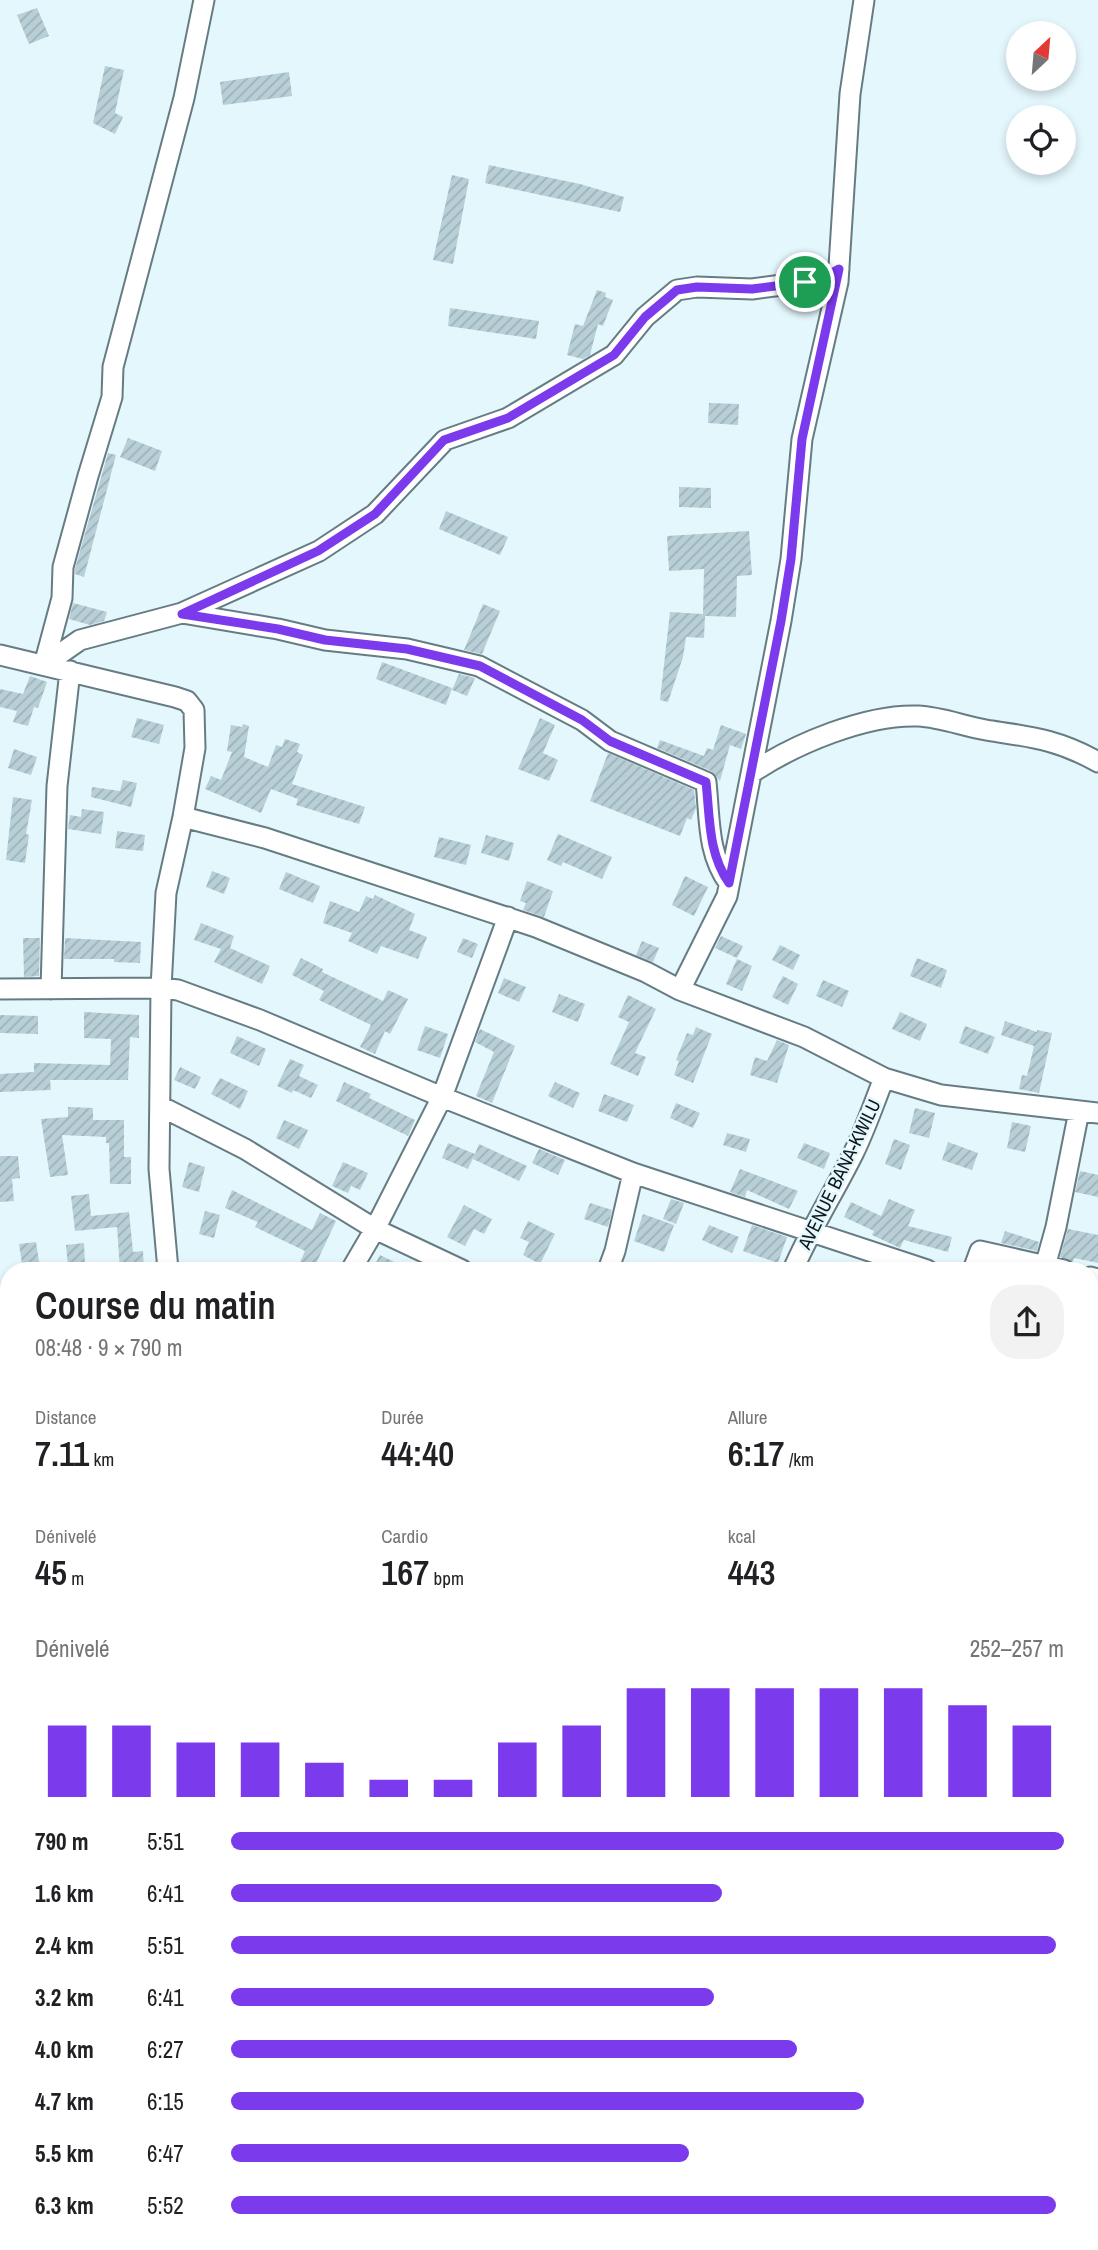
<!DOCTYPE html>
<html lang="fr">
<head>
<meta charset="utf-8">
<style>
	:root { --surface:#fff; --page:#f2f2f2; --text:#202124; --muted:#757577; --accent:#7c3aed }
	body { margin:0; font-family:"Archivo Narrow",sans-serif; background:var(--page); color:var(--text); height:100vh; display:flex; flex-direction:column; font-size:26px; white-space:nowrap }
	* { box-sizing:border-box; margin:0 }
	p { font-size:23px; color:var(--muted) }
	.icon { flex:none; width:38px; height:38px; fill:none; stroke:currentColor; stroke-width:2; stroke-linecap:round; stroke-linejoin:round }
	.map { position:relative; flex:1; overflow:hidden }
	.sheet { position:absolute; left:0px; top:1262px; width:1099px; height:989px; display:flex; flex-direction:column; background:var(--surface); border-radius:28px 28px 0 0; box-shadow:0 4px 10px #0003 }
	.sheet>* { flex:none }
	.needle { width:46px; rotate:26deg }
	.controls { position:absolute; left:1006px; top:21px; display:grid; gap:14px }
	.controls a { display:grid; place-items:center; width:70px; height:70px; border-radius:50%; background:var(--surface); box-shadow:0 4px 10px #0003; font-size:35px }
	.pin { position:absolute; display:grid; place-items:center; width:60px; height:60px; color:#fff; margin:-30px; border:4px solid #fff; border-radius:50%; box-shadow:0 2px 7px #0007 }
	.round { display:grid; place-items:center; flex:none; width:74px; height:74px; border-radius:28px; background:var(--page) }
	.summary { display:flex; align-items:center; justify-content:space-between; height:119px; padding:0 35px }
	h1 { font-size:38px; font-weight:600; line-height:52px }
	.figures { display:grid; grid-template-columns:repeat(3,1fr); gap:10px; height:119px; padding:7px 35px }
	.figures div { display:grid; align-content:center }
	.figures b { font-size:35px; font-weight:600 }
	.figures small { font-size:19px; font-weight:400 }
	.figures p { font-size:19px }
	.chart { height:196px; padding:14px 35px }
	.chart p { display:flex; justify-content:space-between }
	.chart svg { width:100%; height:126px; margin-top:7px; stroke:var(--accent); stroke-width:6 }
	ul { padding:0 35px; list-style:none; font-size:23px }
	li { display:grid; grid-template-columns:112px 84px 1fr; align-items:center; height:52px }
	li i { height:18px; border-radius:9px; background:var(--accent) }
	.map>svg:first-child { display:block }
</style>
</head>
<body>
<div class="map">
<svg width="1098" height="2250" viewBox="0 0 1098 2250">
	<defs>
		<pattern id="building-hatch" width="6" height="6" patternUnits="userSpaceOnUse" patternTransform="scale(1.75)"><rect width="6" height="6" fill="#b8cfd7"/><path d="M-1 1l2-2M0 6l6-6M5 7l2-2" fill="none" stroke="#9db1b8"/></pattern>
	</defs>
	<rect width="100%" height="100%" fill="#e4f7fd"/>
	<path fill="url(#building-hatch)" d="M37 8 49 36 29 44 17 15Z
		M105 66 124 70 115 113 123 117 115 134 93 123Z
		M289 72 292 96 223 105 220 82Z
		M489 165 580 184 624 197 620 212 485 183Z
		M452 175 469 179 453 264 433 260Z
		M597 290 606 293 605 297 613 300 603 326 598 324 590 355 583 359 567 355 575 324 583 326Z
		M450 308 539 321 536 339 448 326Z
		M709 403 739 404 738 425 708 423Z
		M128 438 162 451 155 471 120 457Z
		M108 453 116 455 84 577 75 574V569Z
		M679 487 711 488V508L679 507Z
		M446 511 508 537 500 555 439 529Z
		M749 531 752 575 737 576 736 617 705 616 704 638 686 637 683 657 668 702 660 700 670 612 703 614 704 569 669 571 667 536Z
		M73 603 107 612 104 621 90 625 69 619Z
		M483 604 500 611 482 654 464 650Z
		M382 662 452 688 446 705 376 679Z
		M459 674 475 678 467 696 452 690Z
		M30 676 47 682 38 708 34 707 28 726 13 722 17 711 0 707V689L23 694Z
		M137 718 164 725 159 744 131 737Z
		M540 718 555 725 543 753 558 760 549 781 518 769Z
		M243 724 249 726 244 757 268 767 276 745 282 747 285 739 300 744 297 752 303 755 292 784 365 807 359 824 296 805 298 799 271 789 261 813 205 789 211 776 221 780 232 752 227 751 231 725 242 727Z
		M721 725 746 734 741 749 730 745 720 781 711 771 657 748 660 740 704 756 707 748 713 750Z
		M14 749 37 757 31 775 8 768Z
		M608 753 694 790 696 808 691 820 687 818 680 836 590 801Z
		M123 780 137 783 131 807 91 797 92 787 120 791Z
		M13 797 32 800 26 834 29 835 25 863 6 860Z
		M82 809 104 812 101 834 68 829 70 815 81 817Z
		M117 831 145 835 143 851 115 848Z
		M558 834 612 857 602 879 563 862 561 866 547 860Z
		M486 835 514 843 509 861 481 853Z
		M439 837 471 845 466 865 434 857Z
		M212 871 230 878 224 894 206 887Z
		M286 872 320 886 313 903 279 889Z
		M685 876 708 887 694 916 672 905Z
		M527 881 553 891 544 917 523 910 526 903 520 901Z
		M375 895 415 914 409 930 427 937 418 959 381 946 377 954 348 941 352 933 323 923 330 901 359 912 366 896 373 899Z
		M201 923 234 936 230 948 270 966 262 984 214 962 221 949 194 940Z
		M721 936 743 946 737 958 715 948Z
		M23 938H40L39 976 24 977Z
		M65 938 141 942 140 963 114 962V959H64Z
		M463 938 478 944 472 958 457 952Z
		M642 941 659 948 653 962 636 955Z
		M780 945 800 955 793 970 772 960Z
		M301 958 323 969 322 972 383 1001 388 990 408 999 390 1034 385 1031 375 1054 360 1047 371 1025 319 1000 324 991 292 975Z
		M917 958 947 970 941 988 910 976Z
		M737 959 752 966 742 991 726 984Z
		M783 976 798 984 788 1005 772 997Z
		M504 978 526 987 519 1002 498 993Z
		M823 980 849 991 842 1007 816 996Z
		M559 994 585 1004 578 1022 552 1012Z
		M628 995 656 1009 635 1053 646 1057 638 1076 610 1064 629 1022 618 1017Z
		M84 1012 139 1015V1038L130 1037 128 1080H50L51 1090 0 1092V1074L34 1072V1063L110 1065 111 1039 84 1038Z
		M900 1012 927 1024 920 1041 892 1029Z
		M0 1015 38 1016V1034L0 1033Z
		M1005 1021 1037 1032V1030L1052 1033 1039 1093 1019 1089 1022 1075 1027 1076 1034 1046 1001 1035Z
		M425 1026 448 1034 440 1058 417 1050Z
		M965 1026 995 1037 988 1054 959 1043Z
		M696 1027 712 1034 693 1083 674 1075 679 1061 676 1060 687 1033 693 1035Z
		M480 1029 515 1046 492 1103 476 1096 494 1052 475 1042Z
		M237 1036 266 1049 259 1066 230 1053Z
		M777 1040 789 1045 777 1083 750 1075 755 1057 767 1061Z
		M290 1059 304 1065 299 1076 318 1085 311 1098 293 1090 292 1093 277 1086Z
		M180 1067 201 1077 195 1089 174 1080Z
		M220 1078 248 1091 240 1109 211 1094Z
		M344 1082 371 1094 369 1098 415 1120 408 1136 336 1101Z
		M555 1082 580 1093 573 1108 548 1096Z
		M604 1094 634 1105 627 1122 598 1111Z
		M676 1103 700 1113 693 1128 670 1118Z
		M68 1107 93 1108V1120H124V1157H131V1184H110L109 1143H106V1137L62 1135 68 1175 50 1177 41 1119 68 1117Z
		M915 1108 935 1113 929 1138 909 1133Z
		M284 1120 308 1130 299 1149 276 1138Z
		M1012 1122 1031 1126 1025 1152 1007 1148Z
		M727 1133 750 1139 746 1152 723 1145Z
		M894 1139 910 1145 901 1170 885 1164Z
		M948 1142 978 1153 972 1170 942 1160Z
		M448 1143 475 1154 468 1169 442 1158Z
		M804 1143 830 1153 824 1169 797 1158Z
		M479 1144 527 1166 519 1181 473 1159Z
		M539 1149 565 1160 558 1175 532 1163Z
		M0 1156H18L20 1178 12 1179 14 1201 0 1202Z
		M189 1162 205 1167 199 1192 182 1187Z
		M343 1162 368 1173 360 1190 351 1186 348 1193 332 1186Z
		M740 1169 798 1191 789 1209 747 1190 745 1197 730 1192Z
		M1080 1171 1098 1175V1197L1075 1192Z
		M232 1190 312 1230 320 1213 336 1221 313 1270 298 1267 305 1251 255 1227 258 1222 225 1208Z
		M89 1194 91 1216 129 1212 133 1252 143 1251 144 1270H120L117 1227 75 1231 71 1196Z
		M671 1199 684 1203 676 1224 663 1219Z
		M889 1199 915 1210 908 1226 952 1237 948 1252 904 1240 900 1248 872 1235 874 1231 844 1217 851 1202 881 1216Z
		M590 1203 612 1210 608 1227 584 1219Z
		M464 1205 492 1219 484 1234 474 1229 465 1246 447 1237Z
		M205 1211 220 1215 214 1238 199 1234Z
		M643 1214 674 1225 664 1252 634 1241Z
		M528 1221 555 1234 540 1264 523 1255 529 1242 520 1238Z
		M709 1225 739 1237 732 1253 702 1240Z
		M752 1225 787 1237 778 1263 743 1251Z
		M1068 1229 1098 1235V1263L1074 1258 1073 1262 1060 1257Z
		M1005 1231 1039 1242 1037 1251 1001 1243Z
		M36 1242 40 1268 23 1270 19 1244Z
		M84 1243 85 1266 68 1267 66 1245Z
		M380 1255 411 1270H372Z"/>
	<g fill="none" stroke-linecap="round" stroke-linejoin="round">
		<g stroke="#667c83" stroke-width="23">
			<path id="minor" d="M182 613 278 629 325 640 407 649 479 666 582 720 610 741 706 782C710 819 707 853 729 883
				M0 655 175 697 187 701 194 710 195 748 183 817 166 893 161 988 159 1169 168 1270
				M44 665 80 640 182 613 319 551 375 514 445 440 508 418 614 355 645 317 677 290 697 287 752 289 805 282 830 274 839 269
				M44 665 62 598 63 567 88 476 112 397 113 367 184 98 204 0
				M753 772C795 744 866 714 918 716 941 717 963 726 986 730 1031 737 1057 739 1098 762
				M183 817 265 838 536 927 646 972 680 990 804 1037 884 1078 941 1095 1098 1113
				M0 989 161 988 178 990 260 1020 442 1097 633 1173 927 1270
				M51 989 57 786 70 671
				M680 990 727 896 781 621 791 559 802 439 838 282 850 94 864 0
				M160 1106 245 1149 375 1229 462 1270
				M351 1270 375 1229 442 1097 508 917
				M608 1270 615 1251 633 1173
				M793 1270C809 1232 834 1192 853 1154 865 1130 874 1103 884 1078
				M973 1270 980 1251 1064 1270
				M1044 1270 1056 1227 1079 1111
				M1090 1277 1098 1279
				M0 1344 9 1390
				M1090 1450H1098
				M0 1512 9 1510
				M1090 1647H1098
				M1090 1812H1098
				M1090 1914H1098
				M0 2049 9 2048
				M1090 2187H1098
				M103 2242 105 2250
				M232 2242V2250
				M863 2242 864 2250
				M968 2242V2250
				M1069 2242 1071 2250
				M410 2250V2242
				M524 2250V2242
				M639 2250V2242
				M752 2250 753 2242"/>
		</g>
		<use href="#minor" stroke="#fff" stroke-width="19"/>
	</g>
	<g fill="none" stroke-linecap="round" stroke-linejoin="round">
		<g stroke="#fff" stroke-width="14">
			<path id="route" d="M839 269 802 439 791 559 781 621 729 883C708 853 710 818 706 782L610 741 582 720 480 666 407 649 325 640 278 629 182 614 318 551 375 514 444 440 508 418 614 355 645 317 677 290 697 287 752 289 805 282 830 274Z"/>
		</g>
		<use href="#route" stroke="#7c3aed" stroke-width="9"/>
	</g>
	<g text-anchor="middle" stroke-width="5" stroke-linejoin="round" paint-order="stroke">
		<g font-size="19" fill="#0e1719" stroke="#e4f7fd">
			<text transform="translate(839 1174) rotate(-64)" y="7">AVENUE BANA-KWILU</text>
		</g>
	</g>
</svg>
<div class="controls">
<a><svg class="needle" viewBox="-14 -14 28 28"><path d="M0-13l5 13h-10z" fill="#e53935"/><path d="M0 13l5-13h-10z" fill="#757577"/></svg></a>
<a><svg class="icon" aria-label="locate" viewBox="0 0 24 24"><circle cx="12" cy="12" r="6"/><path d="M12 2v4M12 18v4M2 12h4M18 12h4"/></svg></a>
</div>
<div class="pin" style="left:805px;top:282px;background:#1e9e55"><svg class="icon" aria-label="arrive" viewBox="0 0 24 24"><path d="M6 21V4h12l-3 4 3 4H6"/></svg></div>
<section class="sheet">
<div class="summary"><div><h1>Course du matin</h1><p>08:48 · 9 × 790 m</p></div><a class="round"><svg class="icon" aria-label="share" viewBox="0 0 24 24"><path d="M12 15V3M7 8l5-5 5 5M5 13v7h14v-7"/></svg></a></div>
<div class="figures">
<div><p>Distance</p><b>7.11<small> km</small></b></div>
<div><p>Durée</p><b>44:40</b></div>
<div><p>Allure</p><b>6:17<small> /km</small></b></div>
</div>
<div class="figures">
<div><p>Dénivelé</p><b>45<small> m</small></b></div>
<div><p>Cardio</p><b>167<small> bpm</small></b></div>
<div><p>kcal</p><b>443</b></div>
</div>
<div class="chart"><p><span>Dénivelé</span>252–257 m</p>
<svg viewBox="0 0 160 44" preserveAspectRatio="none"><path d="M5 44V19M15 44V19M25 44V25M35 44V25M45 44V32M55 44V38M65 44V38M75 44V25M85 44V19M95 44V6M105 44V6M115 44V6M125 44V6M135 44V6M145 44V12M155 44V19"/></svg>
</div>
<ul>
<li><b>790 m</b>5:51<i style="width:100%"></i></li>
<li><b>1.6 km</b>6:41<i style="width:59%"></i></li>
<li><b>2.4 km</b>5:51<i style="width:99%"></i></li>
<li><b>3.2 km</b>6:41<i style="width:58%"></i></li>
<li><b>4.0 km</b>6:27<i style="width:68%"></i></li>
<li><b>4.7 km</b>6:15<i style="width:76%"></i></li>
<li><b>5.5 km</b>6:47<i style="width:55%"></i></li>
<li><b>6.3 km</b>5:52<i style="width:99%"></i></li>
</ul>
</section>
</div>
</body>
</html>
